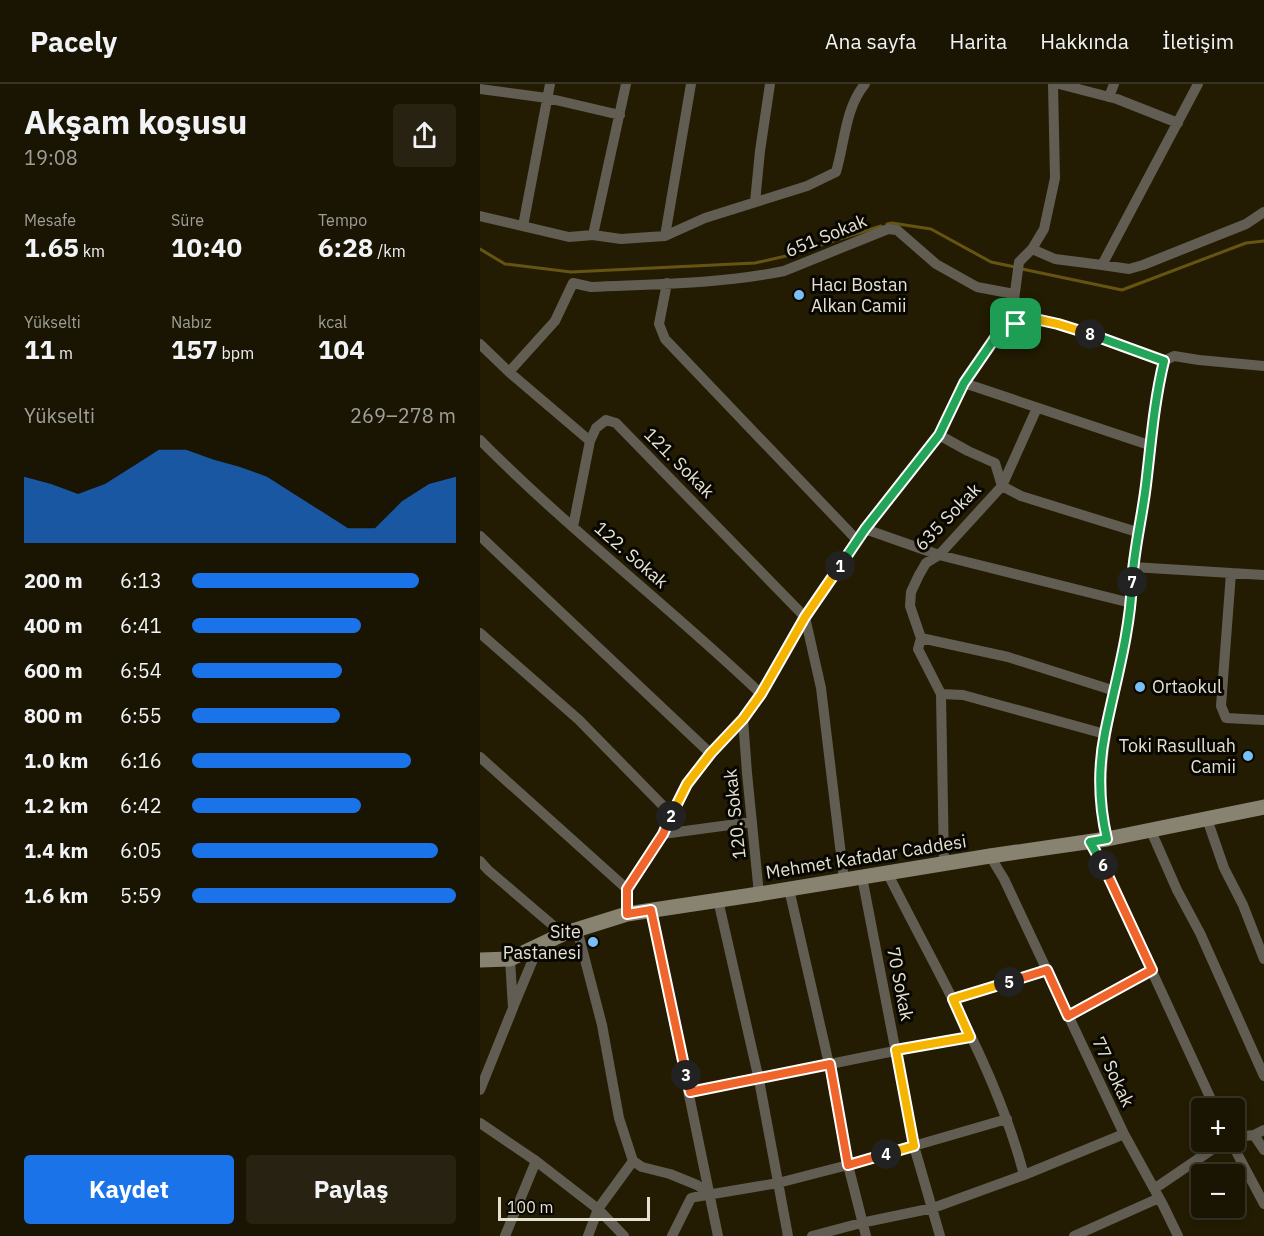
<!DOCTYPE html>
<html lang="tr">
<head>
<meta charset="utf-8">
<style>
	:root { --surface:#1a1502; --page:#272211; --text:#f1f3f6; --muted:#9f9f99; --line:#383424; --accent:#1a73e8 }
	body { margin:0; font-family:"IBM Plex Sans",sans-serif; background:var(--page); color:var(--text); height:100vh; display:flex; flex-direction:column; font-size:22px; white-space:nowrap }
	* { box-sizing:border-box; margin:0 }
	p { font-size:20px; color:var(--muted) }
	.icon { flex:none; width:33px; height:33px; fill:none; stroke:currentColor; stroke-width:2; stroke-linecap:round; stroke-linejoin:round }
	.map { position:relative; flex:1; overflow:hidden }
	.panel { display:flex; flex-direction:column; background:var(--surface); width:480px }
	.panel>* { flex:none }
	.fabs { position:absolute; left:711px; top:1014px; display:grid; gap:12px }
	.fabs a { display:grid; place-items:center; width:54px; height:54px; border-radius:6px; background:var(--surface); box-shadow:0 3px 9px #0003,0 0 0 2px var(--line); font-size:30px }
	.scale { position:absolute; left:18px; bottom:15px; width:152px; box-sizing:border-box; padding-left:6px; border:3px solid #e6e2d3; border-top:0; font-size:16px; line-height:21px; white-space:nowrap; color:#e6e2d3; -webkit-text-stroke:4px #090701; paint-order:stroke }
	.pin { position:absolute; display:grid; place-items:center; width:51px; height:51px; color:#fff; margin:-26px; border-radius:12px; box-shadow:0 3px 9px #0006 }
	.km { position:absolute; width:30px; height:30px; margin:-15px; border-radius:50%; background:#222; color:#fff; font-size:16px; line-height:30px; text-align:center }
	.round { display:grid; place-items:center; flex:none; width:63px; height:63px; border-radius:6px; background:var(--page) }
	.overview { display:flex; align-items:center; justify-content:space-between; height:102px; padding:0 24px }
	h1 { font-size:33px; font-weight:700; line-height:45px }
	.metrics { display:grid; grid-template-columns:repeat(3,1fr); gap:9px; height:102px; padding:6px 24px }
	.metrics div { display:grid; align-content:center }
	.metrics b { font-size:26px; font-weight:700 }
	.metrics small { font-size:16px; font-weight:400 }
	.metrics p { font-size:16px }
	.chart { height:168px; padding:12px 24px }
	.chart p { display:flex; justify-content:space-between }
	.chart svg { width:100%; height:108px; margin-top:6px; fill:var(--accent); opacity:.7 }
	.action { display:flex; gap:12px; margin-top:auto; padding:12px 24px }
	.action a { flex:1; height:69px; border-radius:6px; background:var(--accent); color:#fff; font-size:24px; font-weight:700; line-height:69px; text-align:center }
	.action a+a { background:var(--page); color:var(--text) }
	ul { padding:0 24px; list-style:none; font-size:20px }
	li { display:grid; grid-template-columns:96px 72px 1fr; align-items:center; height:45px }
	li i { height:15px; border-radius:8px; background:var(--accent) }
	header { display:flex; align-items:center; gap:36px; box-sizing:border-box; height:84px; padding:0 30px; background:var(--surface); border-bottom:2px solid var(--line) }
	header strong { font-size:28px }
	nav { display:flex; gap:33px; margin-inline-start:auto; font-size:21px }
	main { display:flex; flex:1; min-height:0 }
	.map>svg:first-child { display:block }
</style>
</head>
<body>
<header>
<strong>Pacely</strong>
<nav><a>Ana sayfa</a><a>Harita</a><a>Hakkında</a><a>İletişim</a></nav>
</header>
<main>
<section class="panel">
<div class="overview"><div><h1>Akşam koşusu</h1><p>19:08</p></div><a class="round"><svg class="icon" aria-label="share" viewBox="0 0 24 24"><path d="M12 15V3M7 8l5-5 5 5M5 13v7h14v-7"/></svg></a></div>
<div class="metrics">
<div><p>Mesafe</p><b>1.65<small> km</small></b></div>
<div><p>Süre</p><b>10:40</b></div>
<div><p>Tempo</p><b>6:28<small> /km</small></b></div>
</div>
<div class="metrics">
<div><p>Yükselti</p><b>11<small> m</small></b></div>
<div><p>Nabız</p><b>157<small> bpm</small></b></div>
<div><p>kcal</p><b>104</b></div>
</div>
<div class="chart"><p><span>Yükselti</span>269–278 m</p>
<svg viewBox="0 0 160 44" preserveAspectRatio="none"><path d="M0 44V17L10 20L20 24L30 20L40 13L50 6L60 6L70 10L80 13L90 17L100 24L110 31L120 38L130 38L140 27L150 20L160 17V44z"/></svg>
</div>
<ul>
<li><b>200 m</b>6:13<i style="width:86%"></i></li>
<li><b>400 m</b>6:41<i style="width:64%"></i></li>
<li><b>600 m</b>6:54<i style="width:57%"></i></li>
<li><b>800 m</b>6:55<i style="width:56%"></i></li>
<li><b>1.0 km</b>6:16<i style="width:83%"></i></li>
<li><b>1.2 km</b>6:42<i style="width:64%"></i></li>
<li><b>1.4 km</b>6:05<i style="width:93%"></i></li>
<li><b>1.6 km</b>5:59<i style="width:100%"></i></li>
</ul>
<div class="action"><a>Kaydet</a><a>Paylaş</a></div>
</section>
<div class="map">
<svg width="784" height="1152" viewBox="0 0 784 1152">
	<rect width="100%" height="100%" fill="#231c03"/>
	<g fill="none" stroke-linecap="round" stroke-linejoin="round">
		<path stroke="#665512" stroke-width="3" d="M407 140 412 139 451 145 511 178 535 183
			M0 165 25 180 91 188 275 179 306 172 401 142
			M542 185 642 206 766 159 784 157"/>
		<path stroke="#615d52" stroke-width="10" d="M579 0 637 15 698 39
			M718 0 622 181 649 185 663 181 766 140 784 128
			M0 5 67 14 140 31
			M629 13 634 0
			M275 118 280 67 290 0
			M0 132 89 153 113 151 141 155 185 152 225 134 327 102 356 88C365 58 365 24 385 0
			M43 142 70 0
			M113 151 146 0
			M185 152 211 0
			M552 165 575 175 622 181
			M187 199 179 240 185 255 377 456
			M536 240 532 231 539 178 552 165 564 145 575 94 573 0
			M0 260 29 288 110 357
			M29 288 75 237 93 199 111 203C175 200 241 200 304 187L408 145 417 146 456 180 497 203 534 210
			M484 299 669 361
			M459 351 488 367 515 379 522 402 541 412 657 448
			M0 356C89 446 190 523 281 610
			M93 443 110 357 116 344 126 336 136 339 325 533 341 604 364 796
			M385 445 459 471 651 519
			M0 452 231 670
			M653 483 784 491
			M751 489 741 622 746 634 784 636
			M0 549 99 636 192 731
			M441 554 528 573 635 607
			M461 610 483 611 625 650
			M0 673 147 805
			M727 735 744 784 763 821 784 875
			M671 747 697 806 720 849 784 992
			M183 750 272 738
			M627 755C609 673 640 602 651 521 653 507 652 494 653 480 656 454 663 429 666 403 672 360 674 320 684 277
			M610 758 623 781 735 1024
			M510 772 524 795 644 1050 683 1121 698 1152
			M0 777 8 786 83 850
			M464 780 461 610 438 565 441 554 430 522 431 508 439 491 446 479 459 471 522 402 557 324
			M407 788C456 887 516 984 544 1091
			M382 793 434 1062 460 1152
			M309 805 349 980 368 1081 386 1152
			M279 810 267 689 263 635 281 610 325 533 385 445 459 351 484 299 517 251 536 240 560 236 578 240 684 277 694 272 719 276 784 282
			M238 816 279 996 308 1152
			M171 826 238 1152
			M147 830V805L183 750 207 701 231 670 263 635
			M97 845 122 941 139 1034 153 1077 162 1083 190 1090 217 1101 231 1111
			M473 915 567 887
			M34 921 59 861
			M588 932 672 886
			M0 1006 33 924 30 875
			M210 1008C303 991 396 969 490 953
			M0 1039 56 1077 118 1125 144 1152
			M774 1051 784 1066
			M754 1053 774 1051 784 1046
			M751 1058 784 1120
			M674 1105 743 1058
			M25 1152 56 1077
			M108 1152 118 1125 153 1077
			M192 1152 211 1114 215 1113 298 1099 368 1081 527 1035
			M332 1152 381 1139 453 1124 544 1091 644 1050
			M594 1152 679 1114"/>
		<path stroke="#888370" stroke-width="15" d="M0 876 30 875 83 850 147 830 279 810 510 772 627 755 784 723"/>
	</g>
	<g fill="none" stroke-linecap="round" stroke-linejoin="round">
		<g stroke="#fff" stroke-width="12">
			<path id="split-1" d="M360 482 385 445 459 351 484 299 517 251 536 240"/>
		</g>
		<g stroke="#fff" stroke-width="12">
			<path id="split-2" d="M191 732 207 700 231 669 263 635 281 610 325 533 360 482"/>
		</g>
		<g stroke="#fff" stroke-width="12">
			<path id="split-3" d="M191 732 183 750 147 805V830L171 826 206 991"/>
		</g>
		<g stroke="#fff" stroke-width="12">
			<path id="split-4" d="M206 991 210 1008 350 980 368 1081 406 1070"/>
		</g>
		<g stroke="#fff" stroke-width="12">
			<path id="split-5" d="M406 1070 434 1062 416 966 490 953 473 915 529 898"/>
		</g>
		<g stroke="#fff" stroke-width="12">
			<path id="split-6" d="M529 898 567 886 588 932 672 886 623 781"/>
		</g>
		<g stroke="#fff" stroke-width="12">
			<path id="split-7" d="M623 781 610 758 627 755C619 721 618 684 625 649 635 599 650 550 652 498"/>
		</g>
		<g stroke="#fff" stroke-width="12">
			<path id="split-8" d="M610 250 684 277C674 318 671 359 666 401 662 434 654 465 652 498"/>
		</g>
		<g stroke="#fff" stroke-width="12">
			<path id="split-9" d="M536 240 560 236 578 240 610 250"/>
		</g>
		<use href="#split-1" stroke="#22a559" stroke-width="8"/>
		<use href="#split-2" stroke="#f5b400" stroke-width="8"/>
		<use href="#split-3" stroke="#f0652b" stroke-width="8"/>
		<use href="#split-4" stroke="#f0652b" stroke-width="8"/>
		<use href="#split-5" stroke="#f5b400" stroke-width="8"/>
		<use href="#split-6" stroke="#f0652b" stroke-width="8"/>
		<use href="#split-7" stroke="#22a559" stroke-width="8"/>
		<use href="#split-8" stroke="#22a559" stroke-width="8"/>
		<use href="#split-9" stroke="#f5b400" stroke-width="8"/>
	</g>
	<g fill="#79bff8" stroke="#090701" stroke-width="2">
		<circle cx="319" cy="211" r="6"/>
		<circle cx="660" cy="603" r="6"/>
		<circle cx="768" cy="672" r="6"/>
		<circle cx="113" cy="858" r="6"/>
	</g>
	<g text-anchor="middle" stroke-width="6" stroke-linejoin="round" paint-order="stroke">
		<g font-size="18" fill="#e6e2d3" stroke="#090701">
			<text transform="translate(346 152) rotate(-22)" y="6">651 Sokak</text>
			<text transform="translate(199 379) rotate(45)" y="6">121. Sokak</text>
			<text transform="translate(468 433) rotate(-46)" y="6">635 Sokak</text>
			<text transform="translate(151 471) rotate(41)" y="6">122. Sokak</text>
			<text transform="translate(255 730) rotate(-96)" y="6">120. Sokak</text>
			<text transform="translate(386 773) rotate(-9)" y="6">Mehmet Kafadar Caddesi</text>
			<text transform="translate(420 900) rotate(79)" y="6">70 Sokak</text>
			<text transform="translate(633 988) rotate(65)" y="6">77 Sokak</text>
		</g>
		<g font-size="18" fill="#e6e2d3" stroke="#090701" text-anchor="start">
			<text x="331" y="207">Hacı Bostan<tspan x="331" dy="21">Alkan Camii</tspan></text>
			<text x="672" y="609">Ortaokul</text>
			<text x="756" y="668" text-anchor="end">Toki Rasulluah<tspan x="756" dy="21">Camii</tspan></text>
			<text x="101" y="854" text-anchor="end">Site<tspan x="101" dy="21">Pastanesi</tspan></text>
		</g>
	</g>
</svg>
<div class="fabs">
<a>+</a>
<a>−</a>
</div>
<div class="scale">100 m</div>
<div class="pin" style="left:536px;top:240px;background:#1e9e55"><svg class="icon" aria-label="arrive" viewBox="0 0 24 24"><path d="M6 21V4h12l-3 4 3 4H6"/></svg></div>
<b class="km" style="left:360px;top:482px">1</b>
<b class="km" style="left:191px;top:732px">2</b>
<b class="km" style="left:206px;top:991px">3</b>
<b class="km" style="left:406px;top:1070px">4</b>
<b class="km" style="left:529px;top:898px">5</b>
<b class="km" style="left:623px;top:781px">6</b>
<b class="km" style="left:652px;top:498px">7</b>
<b class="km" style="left:610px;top:250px">8</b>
</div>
</main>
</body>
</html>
